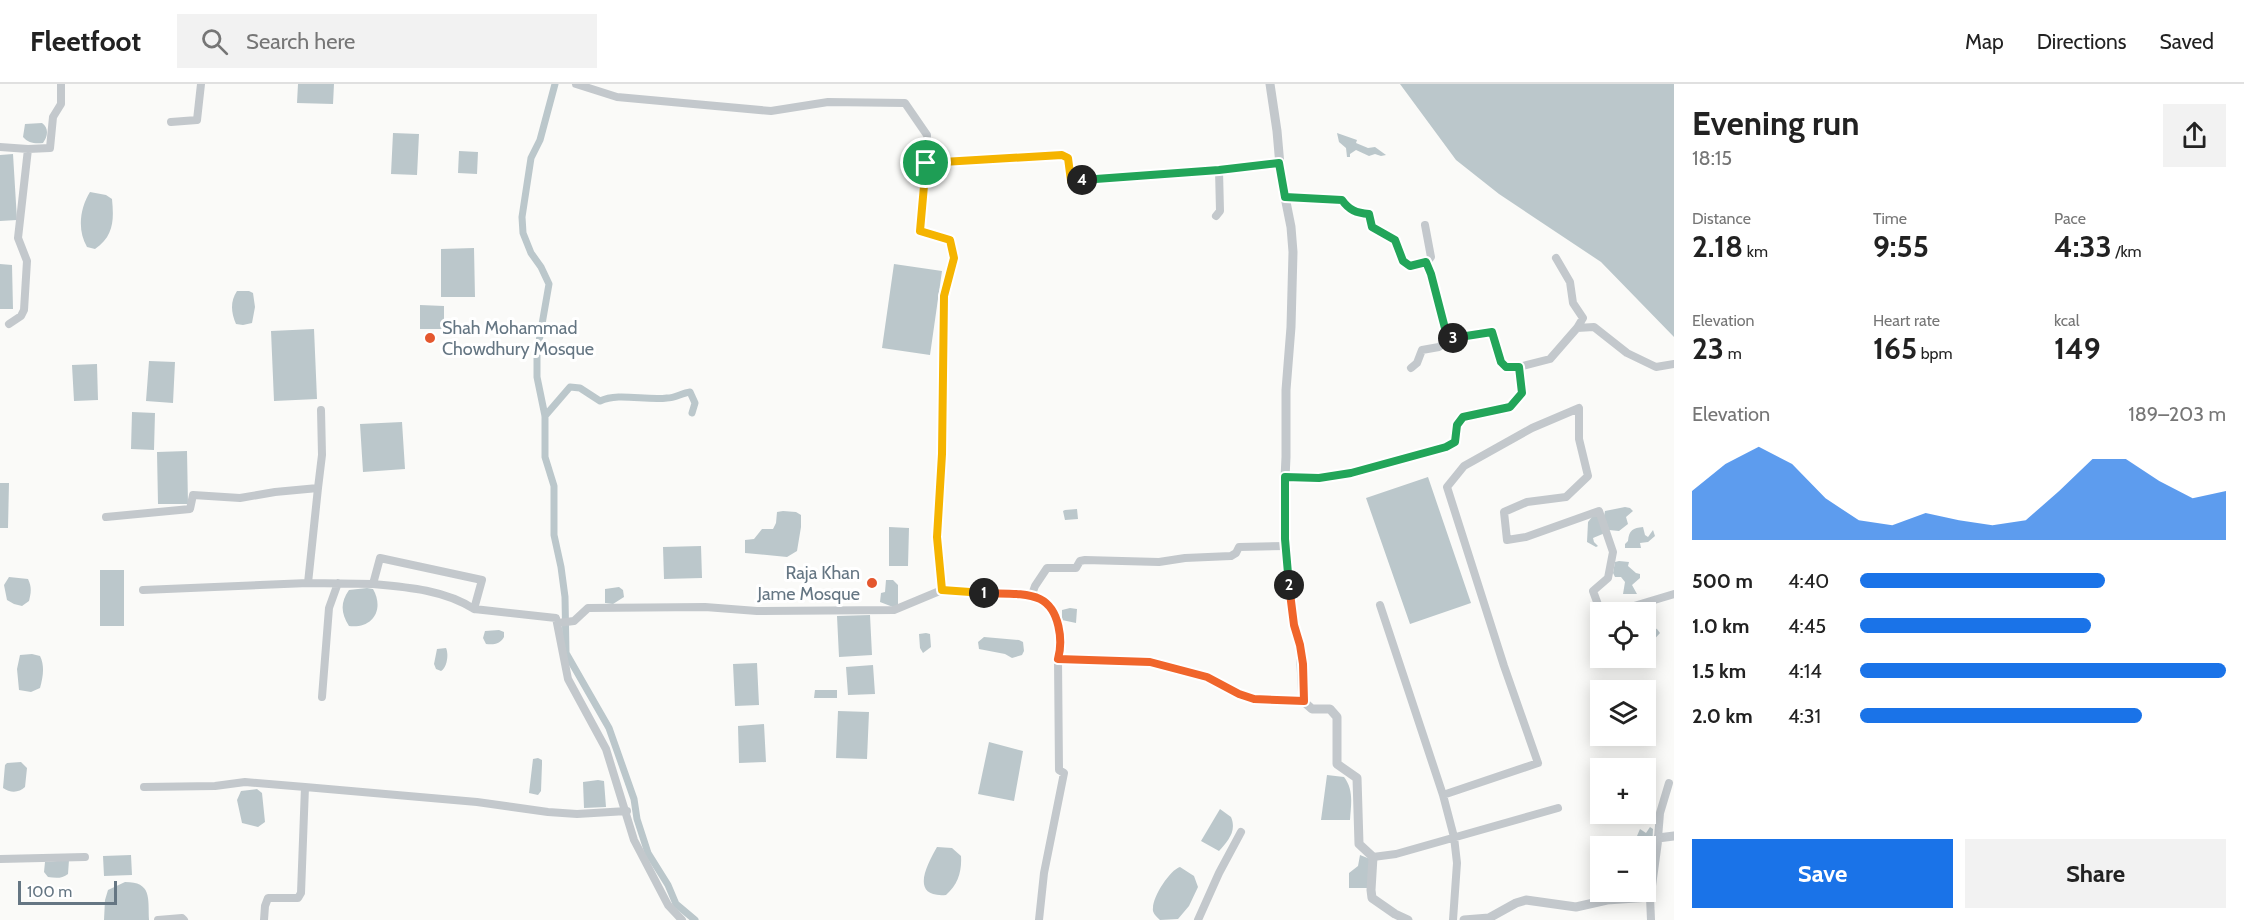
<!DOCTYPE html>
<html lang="en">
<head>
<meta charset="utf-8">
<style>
	:root { --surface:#fff; --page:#f2f2f2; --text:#222; --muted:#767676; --line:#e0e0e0; --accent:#1a73e8 }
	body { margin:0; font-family:Cabin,sans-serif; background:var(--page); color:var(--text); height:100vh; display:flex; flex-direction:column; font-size:22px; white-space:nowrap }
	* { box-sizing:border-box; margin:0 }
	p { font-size:20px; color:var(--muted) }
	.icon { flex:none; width:33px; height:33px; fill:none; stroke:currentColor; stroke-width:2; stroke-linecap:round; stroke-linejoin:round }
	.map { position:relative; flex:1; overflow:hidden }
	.details { display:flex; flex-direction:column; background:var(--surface); width:570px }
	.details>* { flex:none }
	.fabs { position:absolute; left:1590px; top:518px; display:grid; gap:12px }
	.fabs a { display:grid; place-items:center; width:66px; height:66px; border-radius:0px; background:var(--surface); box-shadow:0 3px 15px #0003; font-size:30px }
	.scale { position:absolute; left:18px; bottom:15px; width:99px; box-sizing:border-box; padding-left:6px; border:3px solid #657683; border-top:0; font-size:16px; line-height:21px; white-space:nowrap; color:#657683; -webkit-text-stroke:4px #fff; paint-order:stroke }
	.pin { position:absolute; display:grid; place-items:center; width:51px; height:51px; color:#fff; margin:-26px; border:3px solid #fff; border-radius:50%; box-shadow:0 2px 6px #0007 }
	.km { position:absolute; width:30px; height:30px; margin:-15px; border-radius:50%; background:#222; color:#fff; font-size:16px; line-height:30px; text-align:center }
	.round { display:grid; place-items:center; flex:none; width:63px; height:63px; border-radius:0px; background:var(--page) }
	.headline { display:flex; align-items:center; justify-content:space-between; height:102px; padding:0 18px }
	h1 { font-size:33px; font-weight:700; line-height:45px }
	.figures { display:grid; grid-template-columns:repeat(3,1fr); gap:9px; height:102px; padding:6px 18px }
	.figures div { display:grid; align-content:center }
	.figures b { font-size:30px; font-weight:700 }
	.figures small { font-size:16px; font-weight:400 }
	.figures p { font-size:16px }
	.chart { height:168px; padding:12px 18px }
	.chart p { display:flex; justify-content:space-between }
	.chart svg { width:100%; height:108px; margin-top:6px; fill:var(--accent); opacity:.7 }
	.button { display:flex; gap:12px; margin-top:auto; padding:12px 18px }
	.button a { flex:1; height:69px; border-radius:0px; background:var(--accent); color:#fff; font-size:24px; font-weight:700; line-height:69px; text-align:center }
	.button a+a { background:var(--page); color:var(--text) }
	ul { padding:0 18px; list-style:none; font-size:20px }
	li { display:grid; grid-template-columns:96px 72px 1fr; align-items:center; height:45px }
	li i { height:15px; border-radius:8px; background:var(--accent) }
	header { display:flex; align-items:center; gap:36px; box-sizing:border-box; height:84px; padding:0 30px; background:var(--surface); border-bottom:2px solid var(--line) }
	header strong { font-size:28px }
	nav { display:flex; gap:33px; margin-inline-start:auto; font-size:21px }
	.search { width:420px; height:54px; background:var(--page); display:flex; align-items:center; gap:15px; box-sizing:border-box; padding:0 21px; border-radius:0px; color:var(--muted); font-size:22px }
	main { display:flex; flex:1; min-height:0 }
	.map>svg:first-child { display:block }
</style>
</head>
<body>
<header>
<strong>Fleetfoot</strong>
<div class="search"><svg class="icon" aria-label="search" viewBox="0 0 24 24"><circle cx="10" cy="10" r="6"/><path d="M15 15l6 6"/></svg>Search here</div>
<nav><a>Map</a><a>Directions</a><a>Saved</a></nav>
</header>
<main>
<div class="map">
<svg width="1674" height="836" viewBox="0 0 1674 836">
	<rect width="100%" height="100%" fill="#fafaf8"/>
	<path fill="#bbc7cb" d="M298 0H334L333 20 297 19Z
		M1400 0H1674V253L1601 178 1499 110 1456 76Z
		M42 39C49 44 48 52 43 59 35 60 28 59 23 53L25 40Z
		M393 49 419 50 417 91 391 90Z
		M1337 49 1357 56 1356 59 1368 64 1375 63 1386 71 1381 72 1375 70 1369 72 1356 66 1350 70V73H1347L1346 64 1339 58Z
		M459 67 478 68 477 90 458 89Z
		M13 70 17 136 0 137V71Z
		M90 108 106 111 112 115C114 136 114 152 95 165L87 163C77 146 80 124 90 108Z
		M474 164 475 213H441V165Z
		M0 180 12 181 13 225H0Z
		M894 180 942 187 930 271 882 264Z
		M237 207H249L253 209 255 223 252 239 243 241 236 240C231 228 230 218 237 207Z
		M420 221 444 222V245H420Z
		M314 245 317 315 274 317 271 247Z
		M149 277 175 278 173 319 146 317Z
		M97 280 98 316 74 317 72 281Z
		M132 328 155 329 154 366 131 365Z
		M402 338 405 385 363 388 360 340Z
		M187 367 188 420H158L157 368Z
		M1428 393 1471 519 1410 540 1366 414Z
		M0 399H9L8 444H0Z
		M1625 423 1630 424 1633 427 1626 433 1628 440 1619 447 1609 446 1604 432 1605 427Z
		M1077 425 1078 435 1065 436 1063 427 1065 426Z
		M783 427 796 428 801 431V443L797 467 787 473 745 469V456L754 455 762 445H773L776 439 777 428Z
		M1592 433H1598L1605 449 1593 454 1594 458 1598 462 1596 463 1587 458 1588 438Z
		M889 443 909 444 908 482H889Z
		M1643 443 1645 451 1648 453 1653 446 1655 452 1648 458 1640 459 1641 464H1625V460L1628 457C1629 446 1633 444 1643 443Z
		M701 462 702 494 664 495 663 463Z
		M1619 477 1629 478 1628 482 1636 489 1640 490V494L1632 501 1637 510H1623L1625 498 1621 493H1615L1613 489 1615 478Z
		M100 486H124V542H100Z
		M9 493 28 495C32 503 31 509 29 517L22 522 14 520 7 516 4 501Z
		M886 496H893L898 501V521L893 523 880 518 881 509 885 508Z
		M619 503 623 506 624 513 613 520 605 519V505Z
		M367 504 373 505C385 526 372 545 349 542 341 529 340 519 349 506Z
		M1070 524 1077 525 1076 539 1062 536V526Z
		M1646 529 1650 543 1657 545 1660 549 1651 559H1646Z
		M870 531 872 571 839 573 837 532Z
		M499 546 504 548V553C500 560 494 561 486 560L483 554 485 547Z
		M926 549 930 550 931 563 923 569 920 564 919 550Z
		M984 553 1019 556 1023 558 1024 567 1022 571 1012 574 1005 570 979 565 978 558Z
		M446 564C449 570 447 584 441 587L436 585 434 580 437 565Z
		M32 570 40 572C45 582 43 593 40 604L31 608 19 606 17 585 20 571Z
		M757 579 759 621 735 622 733 580Z
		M873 581 875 610 848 611 846 583Z
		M815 606H837V614H814Z
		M838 627 869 628 867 675 836 674Z
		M764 640 766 678 739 679 738 642Z
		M989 658 1023 667 1014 717 978 710Z
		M538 674 542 676V680L541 707 538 711 529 709 533 675Z
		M21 678 27 684 25 703C19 709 10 709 3 704L5 681 7 679Z
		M1327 691 1344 693C1354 706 1351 720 1350 736H1321Z
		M598 696 604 697 606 723 584 724 583 698Z
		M257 705 262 709 265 738 258 743 242 739 237 716 241 707Z
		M1220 725 1231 733C1237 747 1228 757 1219 767L1201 757Z
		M1650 743 1653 745 1652 766 1649 768 1646 766V762H1638L1637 757 1641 753 1637 752 1640 745 1646 749Z
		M937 763 952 764 961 772C962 787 958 801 946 811 910 814 926 782 937 763Z
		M131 771 132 791 104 792 103 772Z
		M1360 771 1370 775 1368 804H1349V789L1358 782Z
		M69 776 68 790C62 795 55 794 48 793L44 788 45 778Z
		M1180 783 1194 792 1198 803 1189 822 1178 835 1160 836C1156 832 1152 829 1153 824 1153 812 1170 786 1180 783Z
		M125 798C152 798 148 814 149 836H104L105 816 108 806Z"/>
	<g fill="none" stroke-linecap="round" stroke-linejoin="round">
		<path stroke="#bbc7cb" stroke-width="7" d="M555 0 540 56 531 74 522 133 523 149 531 169 541 183 549 200 537 269V293L545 332V373L554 402V451L561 483 565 513 566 569 609 644 634 715 637 735 648 769 668 801 676 820 695 836
			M545 332 570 303 580 304 600 317C618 308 646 317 667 314 675 314 682 309 690 308L695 319 692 329"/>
		<path stroke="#c3c8cc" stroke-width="8" d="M576 0 617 13 771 27 828 18 905 19 927 51 926 79 1066 71 1068 74 1071 97 1219 86 1279 79
			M171 38 197 36 201 0
			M0 63 28 65 50 64 53 33 61 20V0
			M926 79 920 147 950 156 954 174 944 212 942 370 937 453 942 506C963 507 1025 508 1041 515 1060 525 1063 557 1058 575L1059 686 1064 689 1044 789 1039 836
			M1285 113 1342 116C1349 126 1356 129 1369 130L1372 143 1395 156 1403 177 1410 182 1427 178
			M1216 132 1220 127 1219 86
			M1425 141 1431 173 1427 178 1449 254 1492 248 1501 278 1506 283H1519L1550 275 1577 244 1594 243 1627 269 1656 283 1674 280
			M1556 174 1570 198 1573 219 1583 234 1577 244
			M9 240 21 232 24 226 27 177 18 154 28 65
			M1411 284 1417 279 1422 266 1439 263 1449 254
			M1285 393 1319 394 1351 389 1446 363 1455 358 1457 341 1463 333 1511 323 1522 309 1519 283
			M318 404 308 499 373 500 380 474 482 496 474 525 556 534 568 595 606 665 634 756 668 821 682 836
			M106 433 190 425 193 411 240 414 275 408 318 404 322 371 321 326
			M373 500C407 503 445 506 474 525
			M143 506 308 499
			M1031 513 1035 502 1047 484H1076L1080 477 1085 476 1159 478 1185 474 1231 472 1236 469 1239 463 1286 462
			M1380 521 1443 711
			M1614 528 1674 510
			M558 539 574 537 588 524 705 523 757 527 894 526 942 506
			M1058 575 1150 578 1207 593 1239 610 1254 615 1303 617
			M322 613 329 524 338 499
			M144 703 215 702 245 698 305 703
			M1658 754 1660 729 1669 699
			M1373 773 1396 770 1558 724
			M0 775 85 773
			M1650 813 1651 836
			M158 836 182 834 184 836
			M264 836 265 822 268 814H298L301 809 305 703 477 718 548 728 577 730 627 727
			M1198 836 1219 789 1241 748
			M1453 836 1457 779 1454 753 1443 711 1538 679 1504 582 1447 403 1464 382 1532 344 1579 324V355L1588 392 1566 413 1527 418 1504 428 1507 456 1526 453 1599 427 1613 468 1608 494 1593 507 1600 526 1604 528"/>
		<path stroke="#c3c8cc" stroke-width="9" d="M1270 0 1277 47 1281 93 1291 143 1293 168 1291 243 1286 306V373L1284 416 1288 490 1294 541 1300 561 1303 617 1312 625H1330L1337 633V680L1357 694 1359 760 1373 773 1371 806 1372 814 1395 830 1408 836
			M1464 836 1489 834 1516 819 1526 816 1576 823 1607 816 1650 813 1658 754 1674 752"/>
	</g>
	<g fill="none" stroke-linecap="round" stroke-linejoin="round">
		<g stroke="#fff" stroke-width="12">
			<path id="split-1" d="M926 79 920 147 950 156 954 174 944 212 942 370 937 453 942 506 984 509"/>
		</g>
		<g stroke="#fff" stroke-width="12">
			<path id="split-2" d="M984 509C1001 510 1025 508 1040 515 1060 525 1063 557 1058 575L1150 578 1207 593 1239 610 1254 615 1304 617 1303 580 1300 561 1294 541 1289 501"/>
		</g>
		<g stroke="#fff" stroke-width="12">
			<path id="split-3" d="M1289 501 1285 455V393L1319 394 1351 389 1446 363 1455 358 1457 341 1463 333 1510 323 1522 309 1519 283H1506L1501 278 1492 248 1453 254"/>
		</g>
		<g stroke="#fff" stroke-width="12">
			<path id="split-4" d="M1082 96 1219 86 1279 79 1285 113 1342 116C1349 126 1356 129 1369 130L1372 143 1395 156 1403 177 1410 182 1426 178 1431 190 1447 252 1453 254"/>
		</g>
		<g stroke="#fff" stroke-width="12">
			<path id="split-5" d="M926 79 1062 71 1068 74 1071 97 1082 96"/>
		</g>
		<use href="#split-1" stroke="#f5b400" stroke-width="8"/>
		<use href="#split-2" stroke="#f0652b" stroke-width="8"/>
		<use href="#split-3" stroke="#22a559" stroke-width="8"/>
		<use href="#split-4" stroke="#22a559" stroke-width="8"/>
		<use href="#split-5" stroke="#f5b400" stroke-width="8"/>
	</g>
	<g fill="#e4572e" stroke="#fff" stroke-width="2">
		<circle cx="430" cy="254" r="6"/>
		<circle cx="872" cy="499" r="6"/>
	</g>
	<g text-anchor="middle" stroke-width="6" stroke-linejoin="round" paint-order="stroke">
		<g font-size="18" fill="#657683" stroke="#fff" text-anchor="start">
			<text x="442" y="250">Shah Mohammad<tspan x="442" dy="21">Chowdhury Mosque</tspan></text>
			<text x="860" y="495" text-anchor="end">Raja Khan<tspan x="860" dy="21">Jame Mosque</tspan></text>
		</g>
	</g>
</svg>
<div class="fabs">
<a><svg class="icon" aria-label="locate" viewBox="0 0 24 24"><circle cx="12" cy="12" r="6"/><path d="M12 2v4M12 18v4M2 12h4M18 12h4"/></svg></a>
<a><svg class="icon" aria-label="layers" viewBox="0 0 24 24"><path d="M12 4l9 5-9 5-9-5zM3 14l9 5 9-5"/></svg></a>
<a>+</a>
<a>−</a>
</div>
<div class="scale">100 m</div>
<div class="pin" style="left:926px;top:79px;background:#1e9e55"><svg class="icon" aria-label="arrive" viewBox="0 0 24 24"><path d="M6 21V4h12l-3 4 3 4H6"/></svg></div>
<b class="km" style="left:984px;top:509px">1</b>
<b class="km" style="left:1289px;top:501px">2</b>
<b class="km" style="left:1453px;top:254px">3</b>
<b class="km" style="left:1082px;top:96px">4</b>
</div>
<section class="details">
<div class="headline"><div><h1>Evening run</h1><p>18:15</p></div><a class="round"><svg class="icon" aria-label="share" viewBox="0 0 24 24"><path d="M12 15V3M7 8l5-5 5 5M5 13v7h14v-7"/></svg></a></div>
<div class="figures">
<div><p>Distance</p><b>2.18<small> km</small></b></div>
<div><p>Time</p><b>9:55</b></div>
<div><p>Pace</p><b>4:33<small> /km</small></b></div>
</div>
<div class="figures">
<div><p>Elevation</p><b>23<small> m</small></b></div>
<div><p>Heart rate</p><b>165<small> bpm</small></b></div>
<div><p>kcal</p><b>149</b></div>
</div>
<div class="chart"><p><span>Elevation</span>189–203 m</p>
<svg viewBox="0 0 160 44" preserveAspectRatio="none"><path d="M0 44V24L10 13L20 6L30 13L40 27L50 36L60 38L70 33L80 36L90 38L100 36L110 24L120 11L130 11L140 20L150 27L160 24V44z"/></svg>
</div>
<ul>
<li><b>500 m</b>4:40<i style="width:67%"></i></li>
<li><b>1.0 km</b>4:45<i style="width:63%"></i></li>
<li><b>1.5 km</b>4:14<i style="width:100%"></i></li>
<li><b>2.0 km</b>4:31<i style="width:77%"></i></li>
</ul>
<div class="button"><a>Save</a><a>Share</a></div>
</section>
</main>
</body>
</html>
